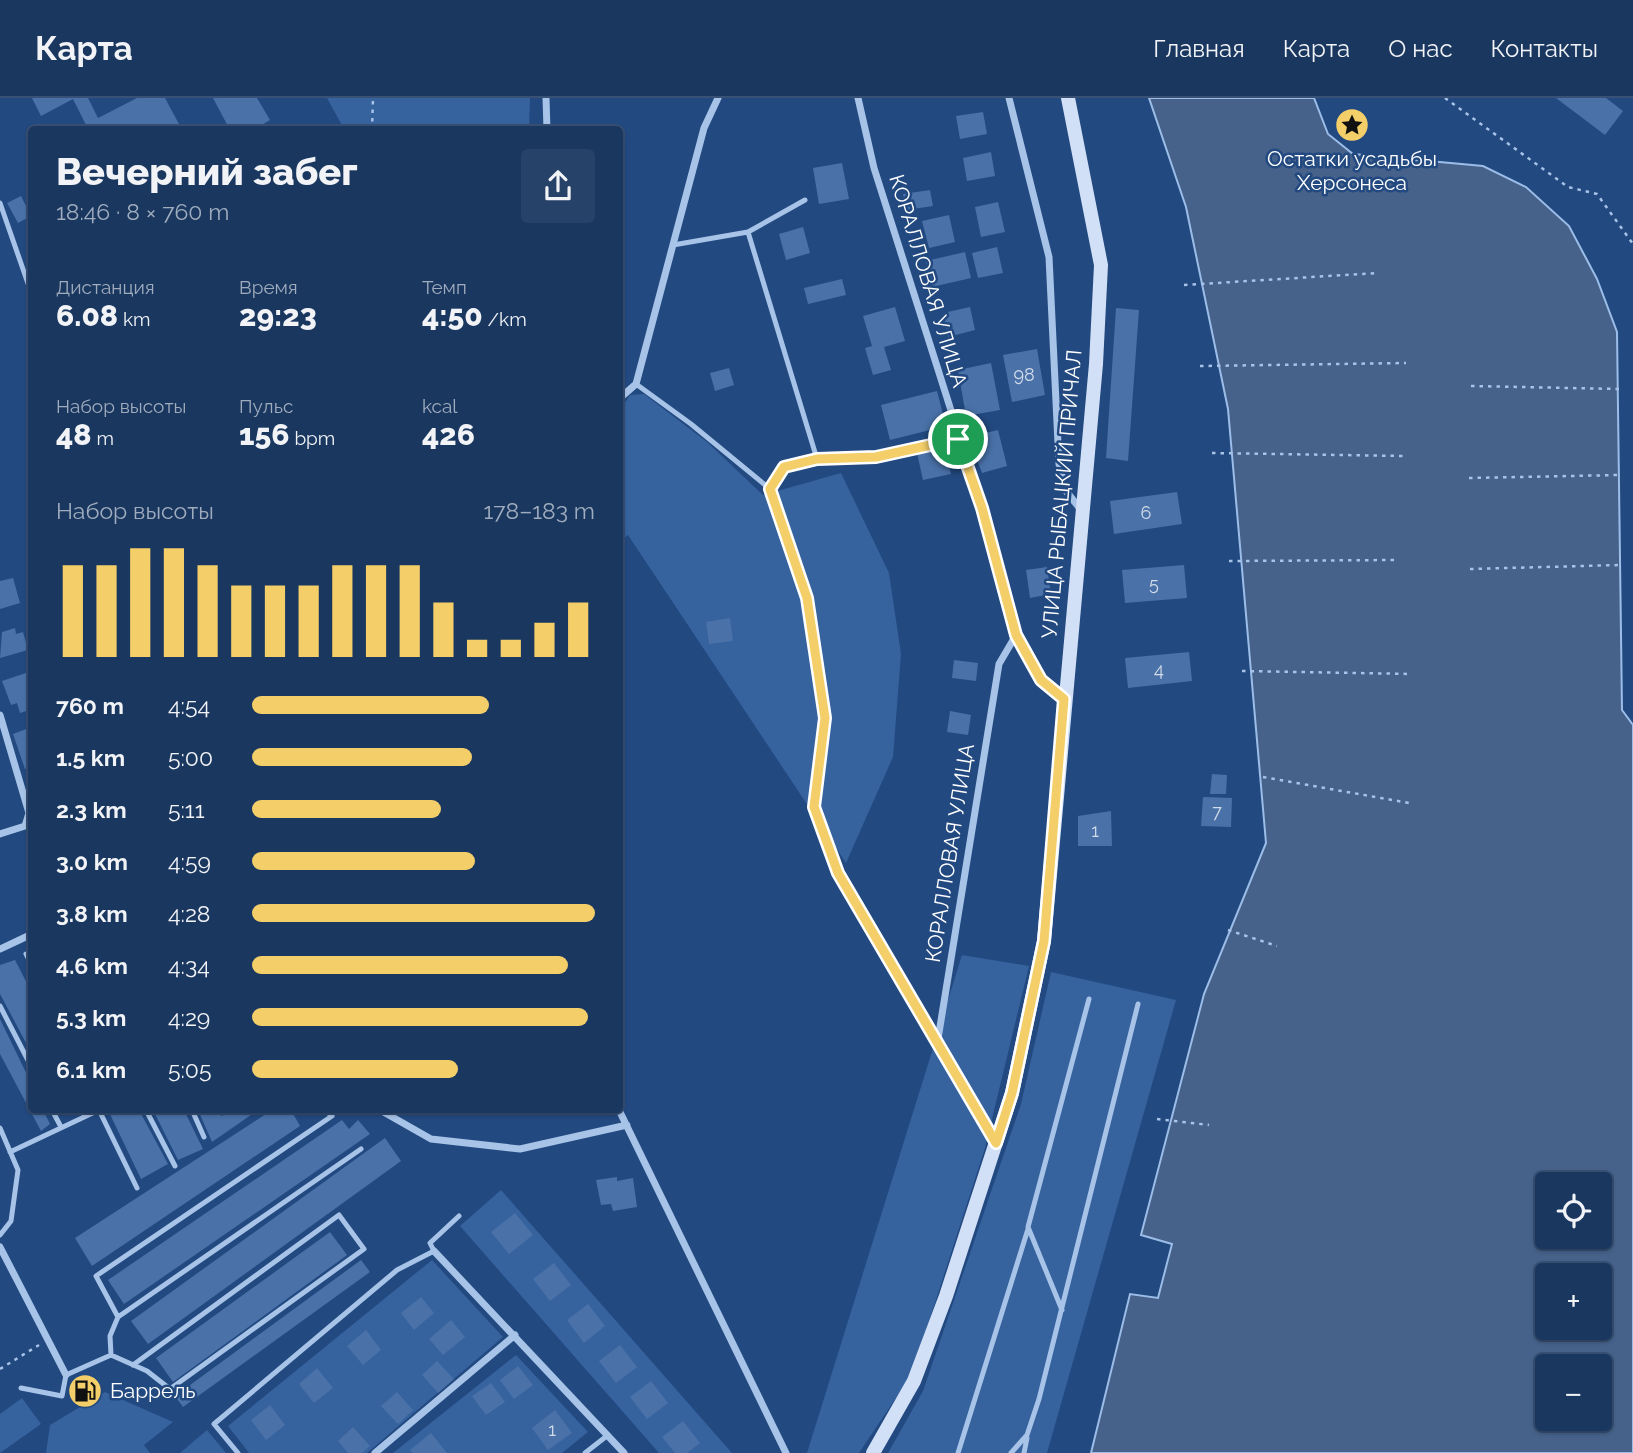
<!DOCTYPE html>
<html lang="ru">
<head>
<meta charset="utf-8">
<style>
	:root { --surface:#1a3760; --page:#274269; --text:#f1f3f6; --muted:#9facbd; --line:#385175; --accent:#f3ce69 }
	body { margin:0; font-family:Raleway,sans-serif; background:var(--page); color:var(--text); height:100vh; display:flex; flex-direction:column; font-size:26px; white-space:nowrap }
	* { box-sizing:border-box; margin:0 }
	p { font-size:23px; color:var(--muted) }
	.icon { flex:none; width:38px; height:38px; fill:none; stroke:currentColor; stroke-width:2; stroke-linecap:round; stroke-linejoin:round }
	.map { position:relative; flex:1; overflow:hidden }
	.details { position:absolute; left:28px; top:28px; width:595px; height:987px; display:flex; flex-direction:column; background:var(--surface); border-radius:7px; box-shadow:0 2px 5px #0004,0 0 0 2px var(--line) }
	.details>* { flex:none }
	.tools { position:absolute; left:1535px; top:1074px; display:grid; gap:14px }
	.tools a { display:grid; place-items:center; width:77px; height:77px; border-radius:7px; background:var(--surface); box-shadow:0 2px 5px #0004,0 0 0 2px var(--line); font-size:35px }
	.pin { position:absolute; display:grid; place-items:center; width:60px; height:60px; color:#fff; margin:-30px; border:4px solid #fff; border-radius:50%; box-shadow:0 2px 7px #0007 }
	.round { display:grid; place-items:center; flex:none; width:74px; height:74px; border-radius:7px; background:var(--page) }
	.head { display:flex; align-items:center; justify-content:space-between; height:119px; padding:0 28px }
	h1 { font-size:38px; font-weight:800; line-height:52px }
	.metrics { display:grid; grid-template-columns:repeat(3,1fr); gap:10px; height:119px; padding:7px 28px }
	.metrics div { display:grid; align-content:center }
	.metrics b { font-size:30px; font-weight:800 }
	.metrics small { font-size:19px; font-weight:400 }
	.metrics p { font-size:19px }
	.chart { height:196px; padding:14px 28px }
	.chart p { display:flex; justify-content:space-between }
	.chart svg { width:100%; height:126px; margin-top:7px; stroke:var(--accent); stroke-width:6 }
	ul { padding:0 28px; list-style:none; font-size:23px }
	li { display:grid; grid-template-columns:112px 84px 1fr; align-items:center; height:52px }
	li i { height:18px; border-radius:9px; background:var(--accent) }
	header { display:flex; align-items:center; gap:42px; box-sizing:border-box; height:98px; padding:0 35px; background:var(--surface); border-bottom:2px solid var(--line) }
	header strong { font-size:33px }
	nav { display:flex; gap:38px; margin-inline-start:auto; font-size:24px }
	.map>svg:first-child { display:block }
</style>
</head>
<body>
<header>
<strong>Карта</strong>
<nav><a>Главная</a><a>Карта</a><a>О нас</a><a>Контакты</a></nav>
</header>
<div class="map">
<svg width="1633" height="1355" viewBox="0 0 1633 1355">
	<rect width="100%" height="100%" fill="#224980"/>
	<path fill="#36629e" d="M327 0H530L529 31H344Z
		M644 296 707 344 763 397 841 375 889 475 901 556 893 659 846 765 628 437 620 443V312L630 297Z
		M962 857 1029 868 985 1050 912 1276 859 1355H807Z
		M1051 874 1176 902 1047 1355H888L923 1293 1021 1006Z
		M501 1092 732 1355H659L460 1128Z
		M432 1162 503 1239 367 1355H249L228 1328Z
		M516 1257 588 1334 562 1355H393Z
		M105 1294 173 1324 144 1347 150 1355H46L50 1327Z
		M22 1300 41 1326 0 1355V1316Z
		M207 1332 226 1355H180Z"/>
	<path fill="#46628a" stroke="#9bbde8" stroke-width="2" fill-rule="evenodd" d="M1149 0H1314L1328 36 1353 56 1483 68 1526 89 1569 128 1597 181 1617 234 1622 612 1633 627V1355H1091L1130 1196 1158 1200 1172 1146 1141 1137 1204 896 1266 745 1228 311 1186 109ZM1547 1087H1600V1139H1547ZM1547 1178H1600V1230H1547ZM1547 1269H1600V1321H1547Z"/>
	<path fill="#4a72a9" d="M32 0H88L98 20 137 0H165L180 28 177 32H76L86 27 73 1 41 18Z
		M213 0H257L270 22 253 32H230Z
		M1556 0H1606L1623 13 1605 37Z
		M983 14 987 36 960 41 956 18Z
		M991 54 995 78 967 83 963 60Z
		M842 65 849 101 819 106 813 70Z
		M930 92 933 108 906 112 903 96Z
		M21 98 31 118 18 125 7 105Z
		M998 104 1005 134 981 139 975 109Z
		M949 117 955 144 929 150 922 123Z
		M803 129 810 155 786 162 779 136Z
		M997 149 1003 175 978 180 972 155Z
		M965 154 971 180 932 189 926 163Z
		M842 181 846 197 808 206 804 190Z
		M895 209 905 243 884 249 891 272 873 277 865 250 872 248 863 218Z
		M970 209 975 232 948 239 943 215Z
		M1116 210 1139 212 1128 363 1106 360Z
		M1037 251 1045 297 1012 304 1003 257Z
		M991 265 1000 312 966 318 958 272Z
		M729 270 734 287 715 293 710 275Z
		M937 293 946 328 890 342 881 307Z
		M998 332 1007 368 982 375 968 339Z
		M944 348 951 376 923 382 917 355Z
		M1177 394 1182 426 1114 436 1110 403Z
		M1184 467 1187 500 1125 505 1122 472Z
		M1047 469 1051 496 1030 500 1026 472Z
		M13 480 20 505 0 511V483Z
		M730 520 733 543 709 546 706 524Z
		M15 530 16 536 23 534 28 552 0 560 2 534Z
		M1189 554 1192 583 1128 590 1125 560Z
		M954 562 978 565 976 583 952 580Z
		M26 575 32 590V611L20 615 17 605 11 607 2 583Z
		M950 613 971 617 968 637 947 634Z
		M29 630 32 669 25 671 13 636Z
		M1212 676 1227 677 1226 696H1210Z
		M1203 699 1232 700 1231 729 1201 728Z
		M1111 713 1112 748H1078V718Z
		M15 862 32 895V956L0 896V867Z
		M0 921 32 987V1012H43L50 1026 41 1033 0 956Z
		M108 1012H139L168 1066 141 1081Z
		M153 1012H184L203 1051 178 1062Z
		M198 1012H219L221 1018 238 1012H258L212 1044Z
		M272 1012H291L300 1028 92 1168 75 1140Z
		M342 1022 349 1031 358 1022 370 1036 124 1206 108 1182Z
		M385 1040 401 1063 148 1246 131 1223Z
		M617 1079V1083L633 1080 637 1109 613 1113 611 1106 601 1107 596 1082Z
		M515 1115 533 1137 509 1156 491 1134Z
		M330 1134 347 1157 173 1284 156 1260Z
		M361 1162 370 1174 183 1309 175 1298Z
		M554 1165 571 1187 550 1203 533 1181Z
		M421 1199 434 1215 414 1232 401 1215Z
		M588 1206 605 1228 584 1245 567 1222Z
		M451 1222 465 1239 443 1257 429 1241Z
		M366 1232 381 1252 363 1267 347 1248Z
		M620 1247 637 1269 616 1285 599 1263Z
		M437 1263 454 1281 438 1295 422 1277Z
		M518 1268 533 1287 514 1301 500 1282Z
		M317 1270 333 1290 314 1305 299 1286Z
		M651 1283 668 1305 647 1321 630 1299Z
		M491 1285 505 1304 486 1317 472 1298Z
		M397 1294 413 1312 398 1326 381 1308Z
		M270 1307 285 1327 266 1342 251 1322Z
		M555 1312 572 1335 548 1352 532 1330Z
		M683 1323 700 1345 687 1355H675L662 1339Z
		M353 1329 370 1348 362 1355H348L338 1343Z
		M431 1335 447 1355H413L410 1352Z"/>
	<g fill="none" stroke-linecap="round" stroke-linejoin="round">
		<path stroke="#a7c3e7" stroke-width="2.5" stroke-dasharray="3.5 5" stroke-linecap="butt" d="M1445 0 1568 89 1597 96 1633 146
			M298 30 299 32
			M372 32 373 0
			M1184 187 1377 175
			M1200 268 1406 265
			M1471 288 1619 291
			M1212 355 1404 358
			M827 361 876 359 951 342
			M1469 380 1619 377
			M775 382 784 369 810 363
			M1229 463 1398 462
			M1470 471 1620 467
			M1242 573 1412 576
			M1263 679 1409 705
			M1228 832 1277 848
			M1157 1021 1209 1027
			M0 1271 39 1247"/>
		<path stroke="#a7c3e7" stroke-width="5" d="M0 105 32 197
			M748 134 805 102
			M673 147 748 134 817 361
			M636 286 691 326 770 391 807 500 825 620 814 709
			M26 856 32 868
			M0 908 32 970
			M52 1012 61 1029
			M99 1012 137 1090
			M146 1012 175 1068
			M192 1012 204 1039
			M0 1030 18 1072 11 1123 0 1137
			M10 1054 99 1012
			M1062 1212 1028 1129 1089 901
			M118 1219 96 1178 332 1018 325 1012
			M111 1257 110 1238 118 1219 361 1051
			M21 1290 62 1298 66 1277 111 1257 147 1273 170 1291 364 1151 339 1117 133 1267
			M238 1355 214 1326 397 1172 434 1153 430 1145 459 1118
			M585 1355 608 1337
			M958 1355 1028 1131
			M1011 1355 1027 1337 1039 1301 1138 906
			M1024 1355 1027 1340"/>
		<path stroke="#a7c3e7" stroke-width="7" d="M546 0 547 32
			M858 0 874 70 982 410 1016 537 1041 581 1064 601
			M1009 0 1049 159 1059 366 1066 393 1081 412
			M620 300 636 286 704 30 718 0
			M0 617 29 715 25 728 0 736
			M814 709 838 775 996 1044
			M0 851 32 836
			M938 941 999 566 1016 537
			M380 1012 431 1041 520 1051 627 1027
			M619 1012 786 1355
			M0 1149 66 1277
			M434 1153 624 1355
			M375 1355 515 1237"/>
		<path stroke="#d1e0f6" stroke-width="14" d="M873 1355 914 1283 946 1198 1012 995 1044 843 1096 266 1101 167 1068 0"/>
	</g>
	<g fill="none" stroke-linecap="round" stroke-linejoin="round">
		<g stroke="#fff" stroke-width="14">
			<path id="route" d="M958 341 982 410 1016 537 1041 582 1064 601 1044 843 1012 995 996 1045 838 775 814 709 825 620 807 500 770 391 784 369 817 361 876 359Z"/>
		</g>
		<use href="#route" stroke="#f3ce69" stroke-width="9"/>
	</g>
	<defs>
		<g id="sight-disc" transform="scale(1.75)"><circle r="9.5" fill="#f3ce69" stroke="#224980"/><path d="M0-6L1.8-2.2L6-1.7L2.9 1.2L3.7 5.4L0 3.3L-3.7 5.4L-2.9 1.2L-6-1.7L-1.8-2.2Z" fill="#111"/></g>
		<g id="fuel-disc" transform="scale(1.75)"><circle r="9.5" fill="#f3ce69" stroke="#224980"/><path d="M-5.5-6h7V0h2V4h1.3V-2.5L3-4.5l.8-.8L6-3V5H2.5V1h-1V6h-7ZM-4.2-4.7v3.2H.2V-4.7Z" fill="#111"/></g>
	</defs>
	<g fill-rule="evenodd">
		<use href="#sight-disc" x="1352" y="27"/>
		<use href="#fuel-disc" x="85" y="1293"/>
	</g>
	<g text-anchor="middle" stroke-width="5" stroke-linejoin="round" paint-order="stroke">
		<g font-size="18" fill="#d2dcea">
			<text x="1024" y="283">98</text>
			<text x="1146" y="421">6</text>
			<text x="1154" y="492">5</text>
			<text x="1159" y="578">4</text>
			<text x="1217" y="720">7</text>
			<text x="1095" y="739">1</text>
			<text x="552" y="1338">1</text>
		</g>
		<g font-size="21" fill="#fff" stroke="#224980">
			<text x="1352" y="68">Остатки усадьбы<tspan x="1352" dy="24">Херсонеса</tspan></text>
			<text x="110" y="1300" text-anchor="start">Баррель</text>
		</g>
		<g font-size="21" fill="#fff" stroke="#224980">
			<text transform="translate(928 183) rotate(73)" y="7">КОРАЛЛОВАЯ УЛИЦА</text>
			<text transform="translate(1062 396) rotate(-85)" y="7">УЛИЦА РЫБАЦКИЙ ПРИЧАЛ</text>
			<text transform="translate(950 755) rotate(-81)" y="7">КОРАЛЛОВАЯ УЛИЦА</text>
		</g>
	</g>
</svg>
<div class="tools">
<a><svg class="icon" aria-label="locate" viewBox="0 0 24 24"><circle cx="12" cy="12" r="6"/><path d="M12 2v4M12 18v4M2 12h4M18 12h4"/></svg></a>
<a>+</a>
<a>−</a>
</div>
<div class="pin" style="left:958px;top:341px;background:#1e9e55"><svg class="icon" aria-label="arrive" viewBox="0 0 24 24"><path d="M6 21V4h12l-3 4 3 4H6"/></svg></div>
<section class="details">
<div class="head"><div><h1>Вечерний забег</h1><p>18:46 · 8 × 760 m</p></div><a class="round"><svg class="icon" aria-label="share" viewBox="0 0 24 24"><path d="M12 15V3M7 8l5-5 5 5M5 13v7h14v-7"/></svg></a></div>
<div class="metrics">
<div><p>Дистанция</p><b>6.08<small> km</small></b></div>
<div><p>Время</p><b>29:23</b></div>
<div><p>Темп</p><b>4:50<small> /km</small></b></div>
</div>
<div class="metrics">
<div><p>Набор высоты</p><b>48<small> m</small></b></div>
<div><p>Пульс</p><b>156<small> bpm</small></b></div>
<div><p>kcal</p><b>426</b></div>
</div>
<div class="chart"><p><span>Набор высоты</span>178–183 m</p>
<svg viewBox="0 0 160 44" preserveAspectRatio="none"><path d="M5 44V12M15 44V12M25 44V6M35 44V6M45 44V12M55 44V19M65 44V19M75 44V19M85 44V12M95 44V12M105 44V12M115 44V25M125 44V38M135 44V38M145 44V32M155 44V25"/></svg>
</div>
<ul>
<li><b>760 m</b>4:54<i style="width:69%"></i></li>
<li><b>1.5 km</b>5:00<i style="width:64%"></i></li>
<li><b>2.3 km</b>5:11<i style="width:55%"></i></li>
<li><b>3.0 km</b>4:59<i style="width:65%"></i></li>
<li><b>3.8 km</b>4:28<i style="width:100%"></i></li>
<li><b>4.6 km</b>4:34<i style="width:92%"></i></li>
<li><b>5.3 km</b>4:29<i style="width:98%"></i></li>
<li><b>6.1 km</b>5:05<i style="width:60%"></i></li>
</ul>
</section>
</div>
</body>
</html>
